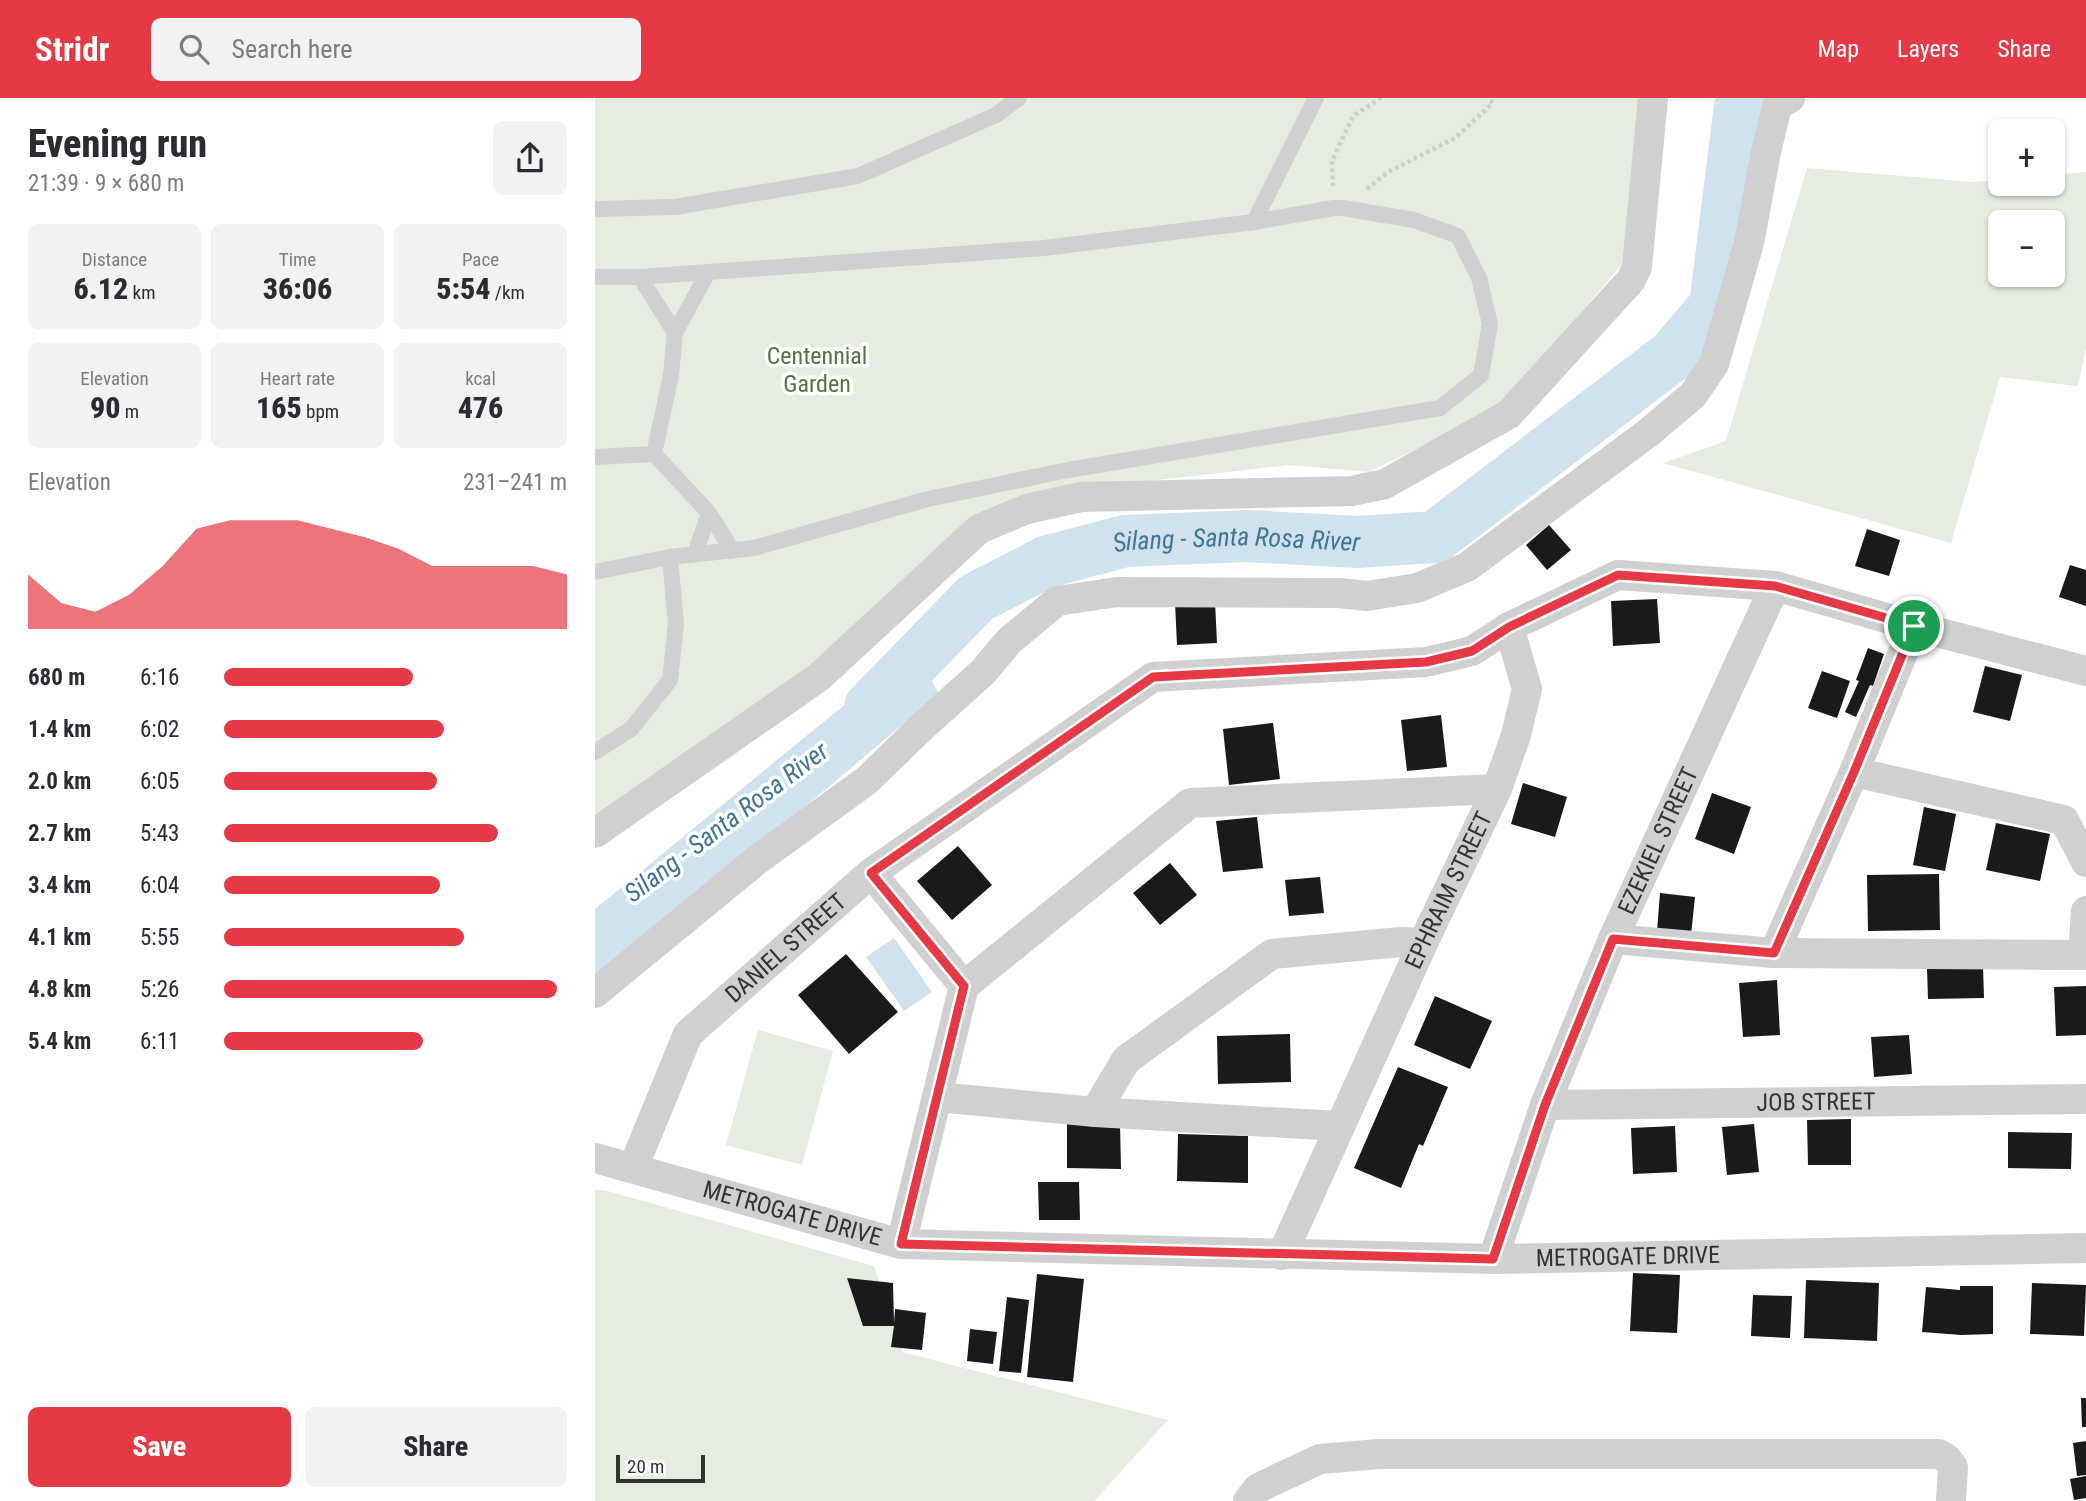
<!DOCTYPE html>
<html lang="en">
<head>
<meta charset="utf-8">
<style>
	:root { --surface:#fff; --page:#f2f2f3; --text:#2b2b33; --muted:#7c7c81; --accent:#e63946 }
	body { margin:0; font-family:"Roboto Condensed",sans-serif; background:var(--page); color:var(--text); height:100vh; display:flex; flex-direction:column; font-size:26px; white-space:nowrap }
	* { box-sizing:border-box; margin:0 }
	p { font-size:23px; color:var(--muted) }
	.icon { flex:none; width:38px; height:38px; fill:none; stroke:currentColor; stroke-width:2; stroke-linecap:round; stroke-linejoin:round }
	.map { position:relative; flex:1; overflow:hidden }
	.panel { display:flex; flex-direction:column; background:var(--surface); width:595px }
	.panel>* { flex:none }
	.tools { position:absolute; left:1393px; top:21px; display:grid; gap:14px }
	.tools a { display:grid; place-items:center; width:77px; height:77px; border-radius:10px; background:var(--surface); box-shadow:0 2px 5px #0004; font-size:35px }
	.scale { position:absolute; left:21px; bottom:18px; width:89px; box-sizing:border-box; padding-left:7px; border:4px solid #333; border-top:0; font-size:19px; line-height:24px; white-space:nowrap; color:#333; -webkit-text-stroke:5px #fff; paint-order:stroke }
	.pin { position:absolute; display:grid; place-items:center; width:60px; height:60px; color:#fff; margin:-30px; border:4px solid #fff; border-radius:50%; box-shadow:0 2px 7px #0007 }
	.round { display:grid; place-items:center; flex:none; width:74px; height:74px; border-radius:10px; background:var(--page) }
	.summary { display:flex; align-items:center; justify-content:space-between; height:119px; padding:0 28px }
	h1 { font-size:38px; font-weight:800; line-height:52px }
	.figures { display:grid; grid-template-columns:repeat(3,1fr); gap:10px; height:119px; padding:7px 28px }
	.figures div { display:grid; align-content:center; border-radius:10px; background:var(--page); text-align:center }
	.figures b { font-size:30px; font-weight:800 }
	.figures small { font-size:19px; font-weight:400 }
	.figures p { font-size:19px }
	.chart { height:196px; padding:14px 28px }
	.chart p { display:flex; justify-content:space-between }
	.chart svg { width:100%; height:126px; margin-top:7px; fill:var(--accent); opacity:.7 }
	.cta { display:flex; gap:14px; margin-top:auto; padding:14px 28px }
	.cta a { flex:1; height:80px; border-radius:10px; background:var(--accent); color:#fff; font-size:28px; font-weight:800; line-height:80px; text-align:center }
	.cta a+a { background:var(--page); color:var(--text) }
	ul { padding:0 28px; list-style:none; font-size:23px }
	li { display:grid; grid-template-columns:112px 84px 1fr; align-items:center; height:52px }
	li i { height:18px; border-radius:9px; background:var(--accent) }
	header { display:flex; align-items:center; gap:42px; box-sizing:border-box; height:98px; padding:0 35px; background:var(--accent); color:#fff }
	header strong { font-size:33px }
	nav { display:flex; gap:38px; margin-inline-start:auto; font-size:24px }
	.search { width:490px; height:63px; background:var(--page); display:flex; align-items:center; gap:18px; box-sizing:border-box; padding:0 24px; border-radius:10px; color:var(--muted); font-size:26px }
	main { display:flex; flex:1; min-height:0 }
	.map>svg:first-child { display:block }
</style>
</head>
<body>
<header>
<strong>Stridr</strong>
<div class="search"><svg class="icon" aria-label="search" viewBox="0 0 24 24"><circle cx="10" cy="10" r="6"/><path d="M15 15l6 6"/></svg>Search here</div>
<nav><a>Map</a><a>Layers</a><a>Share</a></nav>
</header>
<main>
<section class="panel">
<div class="summary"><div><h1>Evening run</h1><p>21:39 · 9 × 680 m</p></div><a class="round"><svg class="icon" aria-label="share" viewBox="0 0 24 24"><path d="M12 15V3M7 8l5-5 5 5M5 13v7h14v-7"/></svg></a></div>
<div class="figures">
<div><p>Distance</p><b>6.12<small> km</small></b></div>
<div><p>Time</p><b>36:06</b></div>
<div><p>Pace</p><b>5:54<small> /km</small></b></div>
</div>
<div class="figures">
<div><p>Elevation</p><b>90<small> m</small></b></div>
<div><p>Heart rate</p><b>165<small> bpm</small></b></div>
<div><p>kcal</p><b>476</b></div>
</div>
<div class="chart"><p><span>Elevation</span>231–241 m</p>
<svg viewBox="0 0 160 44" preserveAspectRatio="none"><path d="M0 44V25L10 35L20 38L30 32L40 22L50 9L60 6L70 6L80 6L90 9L100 12L110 16L120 22L130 22L140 22L150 22L160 25V44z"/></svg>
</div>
<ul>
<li><b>680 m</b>6:16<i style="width:55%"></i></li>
<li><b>1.4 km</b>6:02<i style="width:64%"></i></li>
<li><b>2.0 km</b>6:05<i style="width:62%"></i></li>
<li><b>2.7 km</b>5:43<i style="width:80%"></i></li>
<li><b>3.4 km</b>6:04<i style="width:63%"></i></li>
<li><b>4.1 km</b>5:55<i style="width:70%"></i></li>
<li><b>4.8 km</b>5:26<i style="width:97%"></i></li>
<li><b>5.4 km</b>6:11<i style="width:58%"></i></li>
</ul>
<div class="cta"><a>Save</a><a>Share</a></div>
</section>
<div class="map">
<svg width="1491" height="1403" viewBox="0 0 1491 1403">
	<rect width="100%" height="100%" fill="#fff"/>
	<path fill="#e6ecdf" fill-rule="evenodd" d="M0 0H1046L1032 160 906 310 774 374 695 367 483 391 381 426 227 587 0 733Z
		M1212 70 1379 84 1405 82V86H1458V77L1491 74V250L1483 288 1405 279 1356 445 1068 365 1131 343ZM1458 124V177H1405V124Z
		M163 932 238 953 207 1067 131 1047Z
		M0 1092H9L279 1168 307 1254 573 1322 499 1403H0Z"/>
	<path fill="#cfe2ee" d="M321 553 344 596 0 885V811L237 617Z
		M299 840 337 894 309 913 271 859Z"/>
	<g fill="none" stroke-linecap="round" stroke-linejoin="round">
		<path stroke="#cfe2ee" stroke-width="52" id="s1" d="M275 609 381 500 451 464 530 443 652 438 762 444 840 439 1078 257 1120 208 1146 0"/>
	</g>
	<path fill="#1a1a1a" d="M954 427 976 452 952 472 931 447Z
		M1272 431 1305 442 1294 478 1260 468Z
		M1475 467 1491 472V508L1464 499Z
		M1062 501 1065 545 1018 548 1016 503Z
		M620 503 622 545 582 547 580 505Z
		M1273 550 1289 556 1278 588 1275 587 1261 619 1250 614 1264 583 1261 582Z
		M1390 568 1427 577 1415 623 1378 614Z
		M1227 573 1255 583 1242 620 1213 610Z
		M846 617 852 669 812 673 806 622Z
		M678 625 685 681 634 687 628 631Z
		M928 685 972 699 960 739 916 726Z
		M1117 695 1156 709 1139 756 1100 741Z
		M1329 709 1361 716 1350 773 1318 767Z
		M662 719 668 770 628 774 621 723Z
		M1401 725 1455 736 1445 783 1391 772Z
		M363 748 397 787 357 822 322 783Z
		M575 765 602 797 565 827 538 795Z
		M1344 776 1345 832 1273 833 1272 777Z
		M725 779 729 815 694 818 690 782Z
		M1065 795 1100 799 1096 837 1062 833Z
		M251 856 303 914 254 956 203 897Z
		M1388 868 1389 900 1333 901 1332 870Z
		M1182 882 1185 937 1148 939 1144 885Z
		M1491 888V937L1461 938 1459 889Z
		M840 898 897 923 875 971 819 947Z
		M695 936 696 984 623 986 622 938Z
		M1314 937 1317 976 1279 979 1276 939Z
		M803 969 853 989 828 1048 824 1046 806 1090 759 1070Z
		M1256 1021V1067H1213L1212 1022Z
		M472 1025H525L526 1071 472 1070Z
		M1159 1026 1164 1074 1132 1077 1127 1029Z
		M1080 1028 1082 1074 1038 1076 1036 1030Z
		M1413 1034 1477 1035 1476 1071 1413 1070Z
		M583 1036 653 1038V1085L582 1083Z
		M443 1084H484L485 1122H444Z
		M1038 1175 1085 1177 1082 1235 1035 1233Z
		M442 1176 489 1181 478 1284 432 1279Z
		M252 1180 298 1185 299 1225 300 1211 331 1215 327 1252 296 1249 299 1228H268Z
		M1211 1182 1284 1185 1282 1243 1209 1240Z
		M1437 1185 1491 1187 1489 1238 1435 1236Z
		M1365 1188H1398V1236L1366 1237 1327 1234 1331 1189 1365 1192Z
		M1158 1197 1197 1198 1195 1240 1156 1238Z
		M412 1199 434 1202 426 1275 404 1273Z
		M375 1231 402 1234 398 1266 372 1263Z
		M1486 1300H1491V1329H1487Z
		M1491 1343V1377L1482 1378 1478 1345Z
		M1491 1378V1400L1479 1402 1475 1381Z"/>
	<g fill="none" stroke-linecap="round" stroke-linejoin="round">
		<path stroke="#cdcdcd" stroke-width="4.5" stroke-dasharray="3.5 3.5" stroke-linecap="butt" d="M738 88 737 63 758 18 786 0
			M772 91 793 74 860 40 898 5 893 0"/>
		<path stroke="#d0d0d0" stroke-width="16" d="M0 111 80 109 263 78 401 17 424 0
			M659 124 721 0
			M0 179H45L449 150 659 124 739 110H748L819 122 863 138 884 180 895 226 886 277 845 310 473 372 333 401 159 450 75 459 0 474
			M45 179 80 235 76 277 59 356
			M80 235 113 174
			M0 359 59 356 114 415 137 452
			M100 456 114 415
			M0 654 36 631 75 582 81 526 75 459"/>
		<g stroke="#d0d0d0" stroke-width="30">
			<path d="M1259 674 1469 722 1491 764"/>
			<path d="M0 735 224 579 384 431 432 411 486 399 757 393 790 386 914 316 1036 182 1042 169 1058 0"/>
			<path d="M276 775 369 888 306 1146"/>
			<path d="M1018 841 1179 855 1491 857"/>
			<path d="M1179 855 1259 674 1319 528"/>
			<path d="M1488 857 1491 813"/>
			<path d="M369 888 595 705 902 691"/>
			<path d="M0 895 162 762 271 683 330 626 388 574 414 543 462 503 522 494 744 495 772 498 822 490 872 469 1053 335 1098 297 1119 266 1154 145 1171 54 1182 8 1195 0"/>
			<path d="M342 999 500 1014 744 1028"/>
			<path id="s2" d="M950 1007 1491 1001"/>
			<path d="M500 1014 531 962 677 856 806 844 828 845"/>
			<path id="s3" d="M0 1060 306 1146 898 1161 1491 1150"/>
			<path id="s4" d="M38 1070 93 936 276 775 558 579 831 564 877 553 914 529"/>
			<path id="s5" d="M687 1157 828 845 902 691 921 637 932 591 914 529 1023 477 1180 488 1319 528 1491 573"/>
			<path id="s6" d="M898 1161 950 1007 1018 841 1180 488"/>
			<path d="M653 1403 663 1390 725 1361 784 1356H1344L1351 1360 1358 1369 1356 1403"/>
		</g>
	</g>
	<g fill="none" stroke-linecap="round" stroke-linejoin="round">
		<g stroke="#fff" stroke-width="14">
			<path id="route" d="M1023 477 1180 488 1319 528 1259 674 1179 855 1018 841 950 1007 898 1161 306 1146 369 888 276 775 558 579 831 564 877 553 914 529Z"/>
		</g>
		<use href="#route" stroke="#e63946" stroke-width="9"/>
	</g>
	<g text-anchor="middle" stroke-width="7" stroke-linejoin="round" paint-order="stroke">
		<g font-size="24" fill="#56703f" stroke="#fff">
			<text x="222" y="266">Centennial<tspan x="222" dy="28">Garden</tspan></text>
		</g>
		<g font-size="24" fill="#333" stroke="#fff">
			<text dy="8" stroke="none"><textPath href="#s6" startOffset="450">EZEKIEL STREET</textPath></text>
			<text dy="8" stroke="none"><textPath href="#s5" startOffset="401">EPHRAIM STREET</textPath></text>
			<text dy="8" stroke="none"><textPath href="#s4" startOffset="275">DANIEL STREET</textPath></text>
			<text dy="8" stroke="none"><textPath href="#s2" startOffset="271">JOB STREET</textPath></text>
			<text dy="8" stroke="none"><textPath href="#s3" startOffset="205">METROGATE DRIVE</textPath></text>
			<text dy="8" stroke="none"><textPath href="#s3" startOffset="1045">METROGATE DRIVE</textPath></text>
		</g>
		<g font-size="26" font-style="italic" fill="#3f7597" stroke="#fff">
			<text dy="9" stroke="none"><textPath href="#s1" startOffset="424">Silang - Santa Rosa River</textPath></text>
			<text transform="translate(131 724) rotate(-37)" y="9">Silang - Santa Rosa River</text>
		</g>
	</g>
</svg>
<div class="tools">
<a>+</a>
<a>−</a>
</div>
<div class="scale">20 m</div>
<div class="pin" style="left:1319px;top:528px;background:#1e9e55"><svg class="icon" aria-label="arrive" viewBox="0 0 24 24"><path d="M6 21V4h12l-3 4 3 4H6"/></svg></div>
</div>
</main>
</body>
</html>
